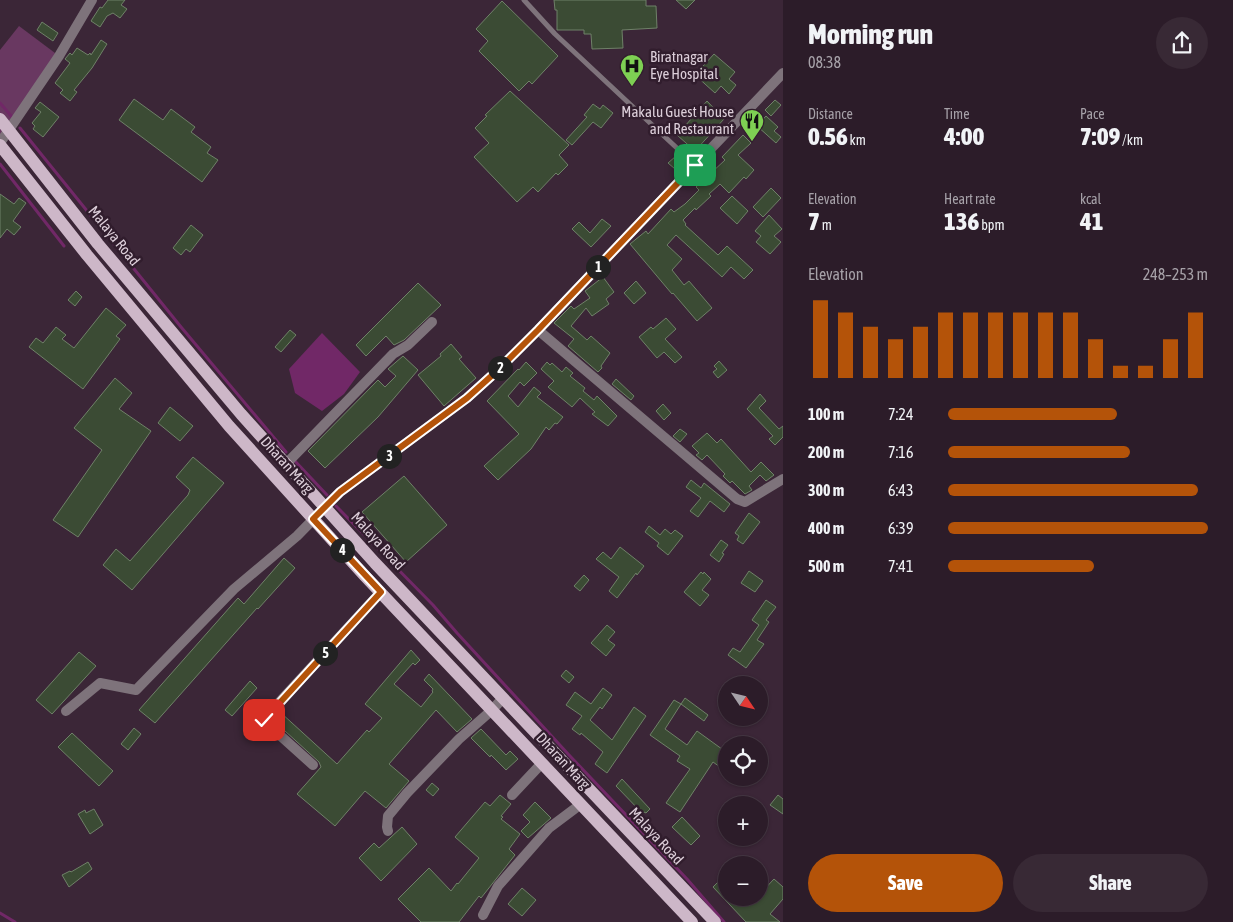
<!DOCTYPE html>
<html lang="en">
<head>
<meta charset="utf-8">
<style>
	:root { --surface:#2c1c29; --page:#382935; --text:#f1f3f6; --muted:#a6a1a8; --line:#483a46; --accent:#b45309 }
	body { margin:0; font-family:"Asap Condensed",sans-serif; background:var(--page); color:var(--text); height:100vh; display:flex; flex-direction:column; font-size:19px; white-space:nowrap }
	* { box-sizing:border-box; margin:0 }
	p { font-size:16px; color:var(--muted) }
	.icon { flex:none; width:28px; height:28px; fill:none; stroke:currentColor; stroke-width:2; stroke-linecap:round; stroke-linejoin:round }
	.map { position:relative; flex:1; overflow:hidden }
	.side { display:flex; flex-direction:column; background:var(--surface); width:450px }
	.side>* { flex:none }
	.needle { width:32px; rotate:125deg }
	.buttons { position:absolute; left:718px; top:676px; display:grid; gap:10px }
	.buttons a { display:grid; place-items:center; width:50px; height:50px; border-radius:50%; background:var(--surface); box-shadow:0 1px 4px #0004,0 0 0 1px var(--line); font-size:25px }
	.pin { position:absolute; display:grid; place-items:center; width:42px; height:42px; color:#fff; margin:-21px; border-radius:10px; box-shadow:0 2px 8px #0006 }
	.km { position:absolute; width:25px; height:25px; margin:-12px; border-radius:50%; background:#222; color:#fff; font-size:14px; line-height:25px; text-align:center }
	.round { display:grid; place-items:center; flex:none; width:52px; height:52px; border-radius:26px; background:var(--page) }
	.overview { display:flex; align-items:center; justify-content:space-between; height:85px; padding:0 25px }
	h1 { font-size:28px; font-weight:800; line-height:38px }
	.figures { display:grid; grid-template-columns:repeat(3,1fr); gap:8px; height:85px; padding:5px 25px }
	.figures div { display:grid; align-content:center }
	.figures b { font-size:25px; font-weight:800 }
	.figures small { font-size:14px; font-weight:400 }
	.figures p { font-size:14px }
	.chart { height:140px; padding:10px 25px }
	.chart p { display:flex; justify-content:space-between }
	.chart svg { width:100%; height:90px; margin-top:5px; stroke:var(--accent); stroke-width:6 }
	.action { display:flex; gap:10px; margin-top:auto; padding:10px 25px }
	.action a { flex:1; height:58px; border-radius:30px; background:var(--accent); color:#fff; font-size:20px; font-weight:800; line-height:58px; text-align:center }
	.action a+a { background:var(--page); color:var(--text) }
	ul { padding:0 25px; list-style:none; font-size:16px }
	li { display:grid; grid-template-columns:80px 60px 1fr; align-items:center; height:38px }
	li i { height:12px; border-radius:6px; background:var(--accent) }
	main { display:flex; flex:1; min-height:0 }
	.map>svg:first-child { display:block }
</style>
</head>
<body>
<main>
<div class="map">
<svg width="783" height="922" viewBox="0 0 783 922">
	<rect width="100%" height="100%" fill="#3b2637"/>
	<path fill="#693861" d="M19 26 59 56 0 143V50Z"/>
	<path fill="#712867" d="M322 333 360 372 344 394 322 411 295 393 289 369Z"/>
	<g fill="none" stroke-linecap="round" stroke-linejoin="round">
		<path stroke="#712867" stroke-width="3" d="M0 103 12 117
			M20 128 181 327 286 452
			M0 164 64 246
			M294 460 327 495
			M336 506 433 605 457 633 569 755 687 879 724 922
			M0 913 15 922"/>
	</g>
	<path fill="#3b4b34" stroke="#6f8168" d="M108 0H125L121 5 127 9 120 18 113 13 107 16 100 27 91 21 100 7 102 8Z
		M554 0H646V6H656L657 28 622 30 623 48 592 49 591 34H584V30H557V10H555Z
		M676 0H695L686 9Z
		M502 1 558 56 532 84 529 81 519 91 479 51 488 41 476 29Z
		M42 22 58 33 53 41 37 30Z
		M101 40 107 44 92 68 74 90 77 92 70 101 60 93 63 90 55 83 70 63 65 59 70 53 72 55 77 48 88 55 90 53 91 55Z
		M714 54 735 72 729 79 736 85 729 94 721 86 715 93 695 75Z
		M510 91 569 145 559 155 568 165 558 175 556 173 538 192 533 187 517 202 474 157 489 143 475 128 487 116 485 115Z
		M134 99 163 120 171 109 195 127 191 132 211 147 207 153 218 160 202 182 119 120Z
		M775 100 781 105 771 116 765 110Z
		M707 101 724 119 695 151 677 135Z
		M40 102 59 117 43 137 33 129 35 126 32 123 41 112 35 108Z
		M593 104 600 109 603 105 613 113 601 128 593 122 572 145 566 140 587 117 584 115Z
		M766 116 778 127 774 131 781 137 776 143 757 126Z
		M743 135 751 143 738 155 754 170 746 179 744 177 729 193 720 184 709 194 711 196 696 210 695 208 683 220 686 224 685 225 718 255 727 246 753 270 744 279 731 267 722 277 676 235 667 245 682 259 672 270 684 285 689 281 712 308 697 321 673 293 672 294 630 244 646 231 648 234 671 209 674 212 685 204 699 190 696 187 725 160 722 157Z
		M676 156 682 162 675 169 668 163Z
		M771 188 781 198 763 217 753 207Z
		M0 194 14 204 19 198 26 203 13 221 21 227 14 235 7 229 0 238Z
		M732 196 748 211 737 224 720 208Z
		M769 215 782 229 774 236 781 242 770 254 756 242 761 236 755 231Z
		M602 219 611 226 591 247 572 229 579 222 590 233Z
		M191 225 203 235 190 252 186 249 181 255 173 248Z
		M603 277 614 292 606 299 609 304 592 316 586 308 571 326 587 340 591 336 610 353 601 366 602 368 598 372 568 346 574 339 554 323 571 306 574 309 590 298 585 291Z
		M636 281 646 293 634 304 624 293Z
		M418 283 441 305 404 340 394 345 386 336 366 356 356 345Z
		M76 291 82 297 75 306 68 300Z
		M106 308 126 325 116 336 120 339 83 389 29 347 36 338 43 343 56 327 66 335 62 339 74 348Z
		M666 318 676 329 665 339 682 357 675 363 664 352 657 358 639 337 651 327 653 329Z
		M290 330 296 335 281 352 275 347Z
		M451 344 462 357 459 359 476 378 444 406 418 375 441 356 440 354Z
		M403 356 418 370 378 417 325 468 308 451 378 380 385 387 396 376 388 369Z
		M719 361 727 370 718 378 713 372 717 369 714 366Z
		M526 362 537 373 524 386 520 382 508 396 518 407 534 387 541 393 537 397 563 417 557 424 555 423 549 430 546 427 531 449 498 480 484 466 519 434 487 401 518 369 519 370Z
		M547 362 550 365 552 363 562 372 566 367 573 373 570 376 585 388 583 391 594 400 597 396 617 416 608 426 592 414 595 412 580 398 572 407 548 387 554 381 541 369Z
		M115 378 132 393 119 409 151 431 78 537 53 520 102 450 74 428Z
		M616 379 634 396 631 400 612 384Z
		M760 394 766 401 759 408 779 429 783 426V437L775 445 769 439 773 436 747 409Z
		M663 404 671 413 664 420 656 411Z
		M170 407 193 426 180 441 158 423Z
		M680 429 687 434 680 442 673 436Z
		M707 433 717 443 721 439 751 472 761 462 774 475 766 481 760 475 749 486 752 490 745 494 732 481 730 483 723 476 725 474 707 455 702 460 696 455 699 453 692 446Z
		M193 457 224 483 132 590 103 565 116 549 130 561 188 495 190 490 176 477Z
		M404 476 447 525 406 562 362 512Z
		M691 480 701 488 704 483 730 504 724 512 710 501 698 517 690 511 701 498 686 487Z
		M749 513 760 522 743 544 737 540 739 536 735 533Z
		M649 526 660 535 665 529 671 534 675 530 683 536 668 555 657 546 659 543 645 532Z
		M721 540 728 545 722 553 724 554 719 562 710 555Z
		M620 547 644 566 637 575 636 573 617 598 609 591 619 577 596 559 603 552 611 559Z
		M284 558 295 568 258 609 257 608 155 723 139 710 238 598 244 604Z
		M749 571 763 581 755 592 741 583Z
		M701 572 703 574 704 572 711 579 702 590 709 595 700 606 684 592Z
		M584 575 589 580 580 591 574 586Z
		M766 600 776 607 766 620 769 622 757 640 764 644 746 668 728 655 733 648 740 652 759 625 752 620Z
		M607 625 615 632 608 640 615 645 606 656 591 643Z
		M411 650 420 660 415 665 413 663 394 684 421 707 433 692 432 691 433 689 424 680 429 674 472 719 457 732 436 710 389 764 409 781 386 808 365 791 335 826 297 794 321 767 319 762 273 720 280 712 337 764 367 730 369 732 382 718 365 704Z
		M79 652 96 666 52 714 36 700Z
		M566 670 574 677 569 683 561 676Z
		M250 681 257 688 232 716 225 710Z
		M603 688 612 695 602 709 600 707 590 720 612 740 634 707 646 716 607 773 595 764 603 752 581 733 580 735 572 729 582 716 566 705 575 692 591 704Z
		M685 698 708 715 704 721 681 704Z
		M674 700 681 704 665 729 687 745 697 731 726 752V758L720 767 713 762 680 812 666 803 690 769 677 761 680 756 650 735Z
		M134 728 141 734 128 750 121 744Z
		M481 729 506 755 510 751 518 759 506 770 491 755 490 757 471 738Z
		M72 733 113 771 99 786 58 747Z
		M622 779 650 809 646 813 644 812 642 813 616 786Z
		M432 783 439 789 433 796 426 790Z
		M500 795 511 804 501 816 503 817 501 819 520 834 509 849 515 855 481 898 479 896 459 922H421L398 899 429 868 451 891 457 883 458 884 479 858 455 837 485 802 490 806Z
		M778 795 783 799V814L770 805Z
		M535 802 551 818 528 838 521 831 530 822 523 815Z
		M94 809 103 825 90 834 78 814 85 810 86 813Z
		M682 817 700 836 691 845 672 827Z
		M402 827 417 844 381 881 359 858 374 843 379 848Z
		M88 862 92 869 69 887 62 875 70 871 71 872Z
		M726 874V898H759V895L774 879 783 887V899L770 914 780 922H746L713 887Z
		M522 888 536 900 522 916 508 904Z"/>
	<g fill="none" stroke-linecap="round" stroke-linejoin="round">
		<path stroke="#7e737b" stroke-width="5" d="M524 0 555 34 695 165"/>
		<path stroke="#7e737b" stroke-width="10" d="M0 143 59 56 92 0
			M538 330 737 499 745 502 783 479
			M286 464 393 354 408 345 432 322
			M66 711 100 683 136 690 234 589 297 536 340 492 467 398 498 370 538 330 783 73
			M313 765 263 720 381 592
			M512 795 542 763
			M388 831 387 827 388 816 407 793 459 739 492 710 503 698
			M483 915 498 886 549 828 581 804"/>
		<path stroke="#cdb7c8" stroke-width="12" d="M0 119 98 244 241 414 375 563 715 922
			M0 145 87 255 229 426 364 575 692 922"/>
	</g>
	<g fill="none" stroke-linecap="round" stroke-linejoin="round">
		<g stroke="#fff" stroke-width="10">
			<path id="route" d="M264 720 381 592 313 519 340 492 467 398 498 370 538 330 695 165"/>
		</g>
		<use href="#route" stroke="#b45309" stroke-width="6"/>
	</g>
	<defs>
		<g id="hospital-pin" transform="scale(1.25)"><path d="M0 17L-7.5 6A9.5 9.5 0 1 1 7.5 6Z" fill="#7ed053" stroke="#311d2d"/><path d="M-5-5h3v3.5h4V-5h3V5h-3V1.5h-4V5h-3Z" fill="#111"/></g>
		<g id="restaurant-pin" transform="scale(1.25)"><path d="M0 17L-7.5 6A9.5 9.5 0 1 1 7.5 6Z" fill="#7ed053" stroke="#311d2d"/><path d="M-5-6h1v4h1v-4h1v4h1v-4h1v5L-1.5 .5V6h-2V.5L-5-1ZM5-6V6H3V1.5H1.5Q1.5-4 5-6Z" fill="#111"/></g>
	</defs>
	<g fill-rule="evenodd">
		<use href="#hospital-pin" x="632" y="66"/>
		<use href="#restaurant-pin" x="752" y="121"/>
	</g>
	<g text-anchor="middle" stroke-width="5" stroke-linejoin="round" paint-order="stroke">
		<g font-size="15" fill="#dcced9" stroke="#311d2d" text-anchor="start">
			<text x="650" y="62">Biratnagar<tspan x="650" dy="17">Eye Hospital</tspan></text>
			<text x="734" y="117" text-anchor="end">Makalu Guest House<tspan x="734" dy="17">and Restaurant</tspan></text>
		</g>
		<g font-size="15" fill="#dcced9" stroke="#311d2d">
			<text transform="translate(114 236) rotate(51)" y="5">Malaya Road</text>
			<text transform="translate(287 465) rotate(48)" y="5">Dharan Marg</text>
			<text transform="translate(378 541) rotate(48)" y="5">Malaya Road</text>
			<text transform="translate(563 761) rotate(47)" y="5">Dharan Marg</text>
			<text transform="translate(656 836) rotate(47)" y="5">Malaya Road</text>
		</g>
	</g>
</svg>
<div class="buttons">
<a><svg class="needle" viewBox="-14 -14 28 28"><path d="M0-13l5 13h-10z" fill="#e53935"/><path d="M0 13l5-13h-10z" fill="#a6a1a8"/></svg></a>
<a><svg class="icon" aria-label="locate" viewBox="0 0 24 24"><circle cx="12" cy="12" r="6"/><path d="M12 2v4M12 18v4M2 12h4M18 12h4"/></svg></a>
<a>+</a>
<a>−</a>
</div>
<div class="pin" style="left:695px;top:165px;background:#1e9e55"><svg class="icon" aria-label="arrive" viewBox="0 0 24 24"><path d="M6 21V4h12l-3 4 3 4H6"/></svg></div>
<div class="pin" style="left:264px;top:720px;background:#d93025"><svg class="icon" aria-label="check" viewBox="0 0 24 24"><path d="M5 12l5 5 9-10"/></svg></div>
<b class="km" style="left:598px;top:267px">1</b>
<b class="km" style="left:500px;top:368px">2</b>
<b class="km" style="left:389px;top:456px">3</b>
<b class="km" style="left:342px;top:550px">4</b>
<b class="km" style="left:325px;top:653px">5</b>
</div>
<section class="side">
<div class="overview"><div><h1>Morning run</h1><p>08:38</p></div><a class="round"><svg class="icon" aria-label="share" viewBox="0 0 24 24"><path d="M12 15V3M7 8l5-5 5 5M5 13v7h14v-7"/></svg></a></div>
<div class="figures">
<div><p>Distance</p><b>0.56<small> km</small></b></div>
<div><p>Time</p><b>4:00</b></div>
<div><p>Pace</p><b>7:09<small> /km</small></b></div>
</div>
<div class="figures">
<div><p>Elevation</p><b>7<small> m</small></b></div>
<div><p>Heart rate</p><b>136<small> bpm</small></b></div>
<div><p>kcal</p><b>41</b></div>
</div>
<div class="chart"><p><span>Elevation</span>248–253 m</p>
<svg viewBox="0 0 160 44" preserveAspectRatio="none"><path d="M5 44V6M15 44V12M25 44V19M35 44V25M45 44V19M55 44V12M65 44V12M75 44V12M85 44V12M95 44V12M105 44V12M115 44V25M125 44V38M135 44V38M145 44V25M155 44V12"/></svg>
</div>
<ul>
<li><b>100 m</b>7:24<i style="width:65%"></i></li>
<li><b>200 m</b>7:16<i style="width:70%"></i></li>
<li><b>300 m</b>6:43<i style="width:96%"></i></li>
<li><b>400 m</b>6:39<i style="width:100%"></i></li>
<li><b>500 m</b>7:41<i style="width:56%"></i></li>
</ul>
<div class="action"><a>Save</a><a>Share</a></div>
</section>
</main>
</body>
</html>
